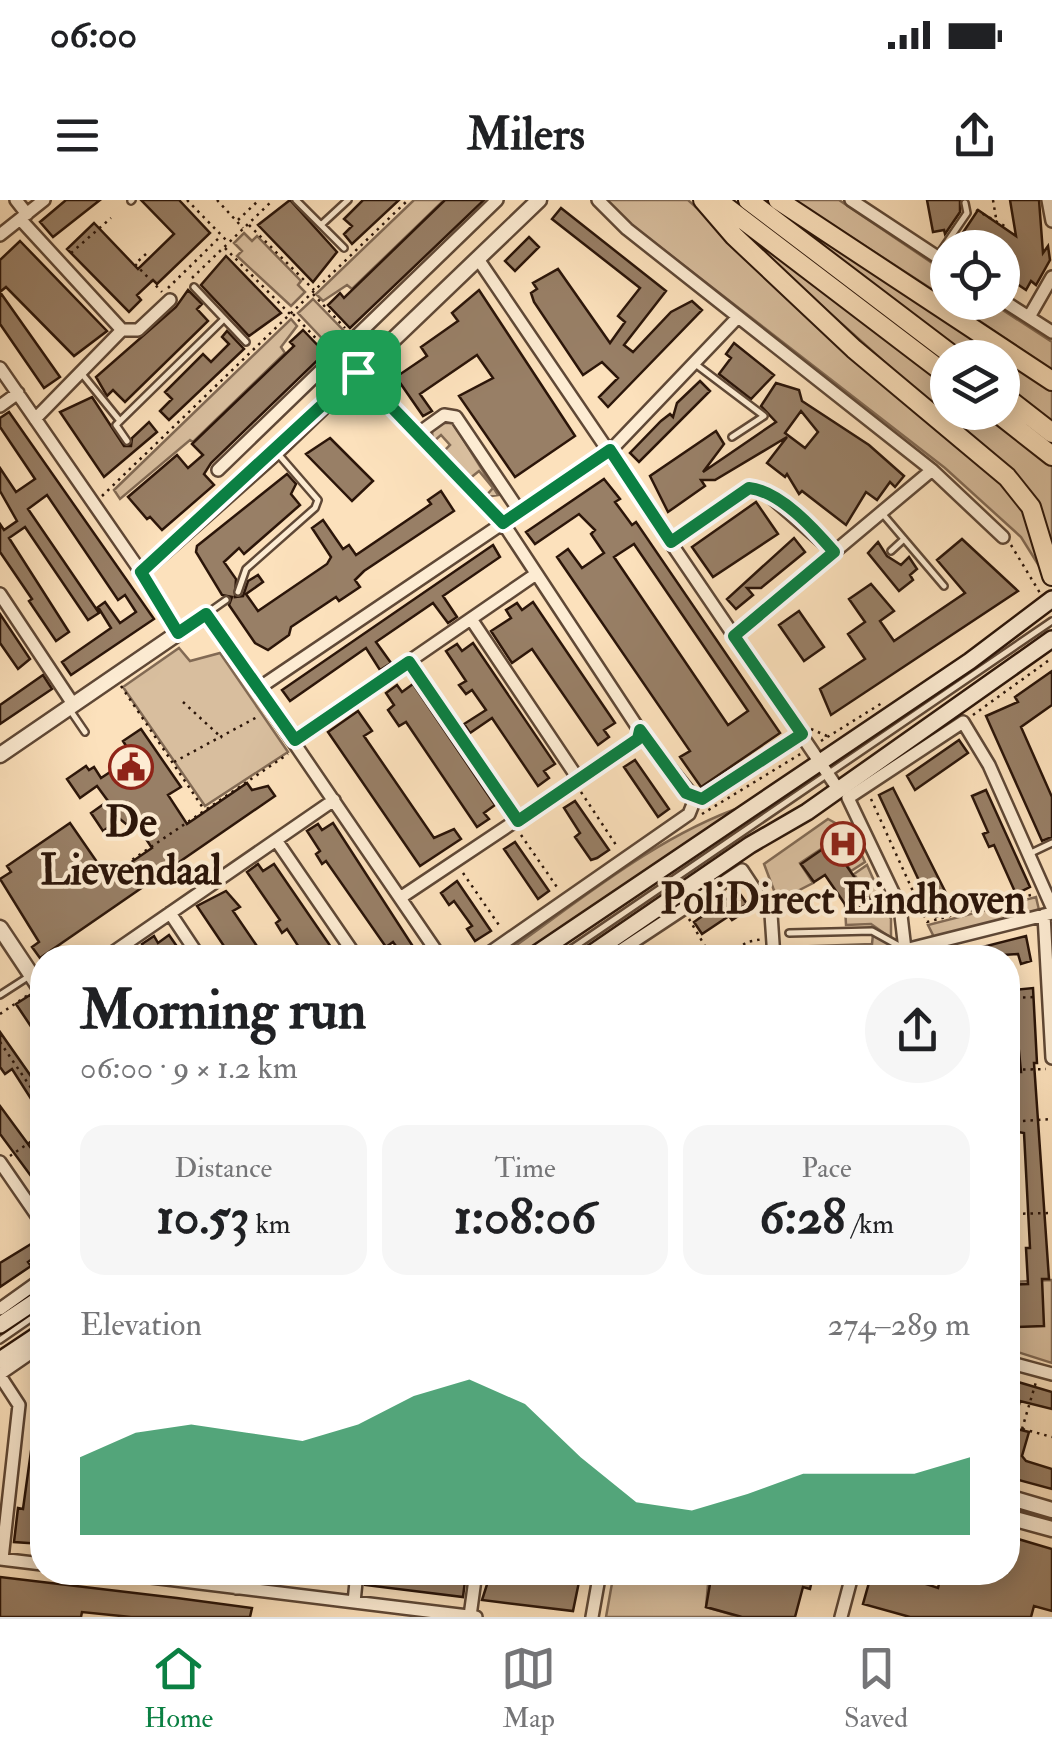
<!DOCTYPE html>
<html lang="en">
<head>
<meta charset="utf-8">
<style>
	:root { --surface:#fff; --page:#f6f6f6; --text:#202124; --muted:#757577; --line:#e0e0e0; --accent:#0b8043 }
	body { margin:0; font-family:"IM FELL Double Pica",serif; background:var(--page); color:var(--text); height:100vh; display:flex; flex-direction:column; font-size:38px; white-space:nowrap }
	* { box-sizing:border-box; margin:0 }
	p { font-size:32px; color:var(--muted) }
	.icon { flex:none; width:55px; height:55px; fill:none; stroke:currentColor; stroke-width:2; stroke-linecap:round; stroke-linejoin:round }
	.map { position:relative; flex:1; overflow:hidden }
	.drawer { position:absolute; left:30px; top:745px; width:990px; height:640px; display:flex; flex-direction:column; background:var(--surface); border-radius:40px; box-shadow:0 5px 25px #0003 }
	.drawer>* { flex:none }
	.controls { position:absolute; left:930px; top:30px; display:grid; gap:20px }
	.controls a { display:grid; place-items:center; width:90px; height:90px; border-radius:50%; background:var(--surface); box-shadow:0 5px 25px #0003; font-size:50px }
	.pin { position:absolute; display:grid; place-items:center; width:85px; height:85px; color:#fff; margin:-42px; border-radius:20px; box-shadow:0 5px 15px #0006 }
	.round { display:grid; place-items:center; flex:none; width:105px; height:105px; border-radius:52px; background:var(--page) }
	.overview { display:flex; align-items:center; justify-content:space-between; height:170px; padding:0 50px }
	h1 { font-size:55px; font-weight:700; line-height:75px }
	.metrics { display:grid; grid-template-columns:repeat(3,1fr); gap:15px; height:170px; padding:10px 50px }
	.metrics div { display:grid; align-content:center; border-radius:25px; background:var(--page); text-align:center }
	.metrics b { font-size:50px; font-weight:700 }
	.metrics small { font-size:28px; font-weight:400 }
	.metrics p { font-size:28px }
	.chart { height:280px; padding:20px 50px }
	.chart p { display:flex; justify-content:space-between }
	.chart svg { width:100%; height:180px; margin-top:10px; fill:var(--accent); opacity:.7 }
	.status { display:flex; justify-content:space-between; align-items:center; height:70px; padding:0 50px; background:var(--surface); direction:ltr }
	.status svg { height:28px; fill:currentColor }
	header { display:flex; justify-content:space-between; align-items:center; height:130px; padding:0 50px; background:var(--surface); font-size:45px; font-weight:700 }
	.tabs { display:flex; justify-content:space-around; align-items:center; height:140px; border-top:2px solid var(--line); background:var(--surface); font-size:28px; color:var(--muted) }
	.tabs a { display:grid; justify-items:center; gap:5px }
	.tabs .selected { color:var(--accent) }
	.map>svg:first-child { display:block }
</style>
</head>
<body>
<div class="status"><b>06:00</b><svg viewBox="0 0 49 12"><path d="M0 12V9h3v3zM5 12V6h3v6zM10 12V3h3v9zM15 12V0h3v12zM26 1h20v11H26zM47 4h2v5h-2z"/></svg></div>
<header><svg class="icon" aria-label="menu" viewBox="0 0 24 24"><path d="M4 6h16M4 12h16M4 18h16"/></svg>Milers<svg class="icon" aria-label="share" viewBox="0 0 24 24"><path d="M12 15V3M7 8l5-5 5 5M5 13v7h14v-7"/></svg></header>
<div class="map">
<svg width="1052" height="1417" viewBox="0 0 1052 1417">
	<rect width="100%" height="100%" fill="#fce1bc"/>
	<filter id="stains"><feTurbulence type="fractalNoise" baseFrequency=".002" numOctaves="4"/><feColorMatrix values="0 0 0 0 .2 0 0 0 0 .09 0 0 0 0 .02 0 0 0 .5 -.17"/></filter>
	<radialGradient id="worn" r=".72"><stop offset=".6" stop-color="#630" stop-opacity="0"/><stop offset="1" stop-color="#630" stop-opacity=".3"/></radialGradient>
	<path fill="#d8be9e" stroke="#826a54" stroke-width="2.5" d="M414 0H444L352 89 347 85 323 101 316 94Z
		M606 0H688L980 261 1027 312 1046 377 1021 337 945 268 624 19Z
		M765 0 1052 186V225L1003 187 1002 158 964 157 763 4Z
		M794 0H839L947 73V99Z
		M742 29 947 186 948 212 983 213 1052 265V357L1027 289 740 33Z
		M244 33 252 41 257 36 301 81 298 85 305 92 291 106 237 56 242 51 234 43Z
		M313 99 349 136 334 151 298 113Z
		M953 103H992L1052 142V170Z
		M291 119 297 126 281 147 285 153 193 242 190 240 120 299 114 290Z
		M443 223H453L498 295 485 297 493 288 479 271 469 279 443 252 450 245 441 235 433 242 432 231Z
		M179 448 190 461 220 453 288 552 205 606 123 487Z
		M744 606 523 757 498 758C576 704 654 637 744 606Z
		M828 619 850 631 843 635 854 638 865 662 851 671 845 662 856 654 842 635 800 663 813 683 778 701 764 664Z
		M867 665 891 719V738L871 724 846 725 845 706 851 714 871 700 854 674Z
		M1036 697 1039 710 934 737 928 725Z
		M873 734 892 746V757H789L788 747 872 744Z
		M1052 1080V1163L1008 1149V1082Z
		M614 1372 709 1373 706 1407 733 1415 735 1407 768 1417H606Z"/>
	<path fill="#987f66" stroke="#2b1509" stroke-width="2.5" fill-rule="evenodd" d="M66 0H100L53 37 40 22Z
		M141 0H179L210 33 157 84 153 80 137 95 141 100 129 112 67 49 94 23 138 69 174 34Z
		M290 0 337 52 313 82 258 25Z
		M363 0H399L352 44 344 34 352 26 344 19Z
		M445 0H484L350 128 328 105 340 93 344 98Z
		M927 0H960V12L945 34 944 30 933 32Z
		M1010 0H1039L1043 53 1048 46 1050 60 1036 85 1031 81 1026 90 1002 74V48H963L956 43 978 10 1016 36Z
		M561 8 666 91 624 145 633 152 671 112 692 101 702 110 608 207 599 197 618 178 602 162 583 175 534 102 531 93 537 89 533 83 558 69 610 143 625 122 618 116 640 88 552 19Z
		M529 37 539 47 515 71 505 61Z
		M20 41 107 131 74 156 6 87 0 92 60 177 44 188 0 124V60Z
		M226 56 281 113 249 136 201 85Z
		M188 90 202 104 197 109 208 121 125 202 113 190 107 196 96 177 176 107Z
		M479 90 575 236 515 277 459 196 493 178 477 155 420 194 432 211 423 216 396 177 427 156 421 147 458 121 452 113Z
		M303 130 325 153 211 263 204 274 214 285 162 330 150 317 147 319 128 297 177 255 188 268 203 255 192 244 294 146 290 142Z
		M227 131 244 149 169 220 160 211 172 199 165 192 203 154 211 162 229 144 222 137Z
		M734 143 774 175 751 199 719 174 731 158 726 154Z
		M700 181 710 191 639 262 630 253 661 221 670 214 673 217 677 203Z
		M776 183 799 190 802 201 869 245 904 276 895 287 890 282 877 300 866 292 846 325 802 291 799 294 787 274 785 277 767 263 787 237 715 280H701L705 286 668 312 650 276 716 231 724 244 703 272 776 222 761 206ZM801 211 818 232 805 248 785 233Z
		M92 197 124 246H131L132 238 149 222 157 232 104 277 60 212Z
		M9 212 154 419 71 475 62 462 111 428 98 407 105 402 120 423 136 412 125 395 118 400 47 295 28 309 99 413 88 420 25 327 9 338 69 432 56 441 29 401 32 399 0 352V324L4 330 17 321 0 291V268L16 292 35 279 0 227V218Z
		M330 238 373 281 352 301 306 254Z
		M287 274 296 284 291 294 300 305 244 354 239 348 224 362 236 379 235 397 243 396 248 381 258 375 263 382 246 394 258 411 327 364 331 357 312 328 323 320 343 349 349 345 356 355 431 304 428 300 441 291 454 311 364 371 355 380 360 387 339 401 336 397 291 427 289 435 268 450 255 443 229 405 232 397 222 395 196 352 197 346Z
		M604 279 620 299 615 302 632 325 636 322 780 533 701 587 680 557 690 551 557 357 568 349 582 368 604 353 591 334 595 330 579 314 535 344 526 332ZM634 344 748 511 728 525 614 357Z
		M756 302 778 334 713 377 692 347Z
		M794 338 805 352 761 388H747L753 395 736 409 727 399Z
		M962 339 1018 391 831 515 820 489 865 459 848 434 865 422 849 399 871 384 894 411 880 421 894 441 965 393 937 360Z
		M878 342 887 356 901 365 909 357 917 369 910 375 913 380 899 391 868 353Z
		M493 345 500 357 443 396 457 417 448 423 433 403 376 442 391 463 380 470 366 448 290 501 282 490Z
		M533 402 615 523 604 530 609 537 598 545 532 449 512 463 491 431 511 418 506 410 517 403 522 410Z
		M799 411 824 447 804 461 779 425Z
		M0 414 30 459 18 469 0 443Z
		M473 443 555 564 544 571 549 578 538 586 492 518 470 533 464 524 486 510 472 490 466 494 459 485 466 481 446 451 457 444 462 451Z
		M1052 471V505L1021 527 1052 597V637L1042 641 986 516 1018 502 1015 497Z
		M43 475 52 489 0 524V505Z
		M413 484 495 605 484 613 489 619 477 627 406 522 399 526 388 510 394 505 386 493 397 485 402 492Z
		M358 511 372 531 364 536 434 638 454 629 461 639 420 666 328 532Z
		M141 529 181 587 168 595 187 624 247 583 252 590 268 586 275 596 40 758 32 747 39 742 0 679 11 672 7 666 70 623 108 678 152 648 140 630 136 632 120 619 103 631 91 613 108 601 97 586 80 598 67 579 86 566 89 570 94 567 101 578 133 557 123 541Z
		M959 540 968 553 915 590 907 576Z
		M635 560 669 609 658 617 624 567Z
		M893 588 954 709 936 717 879 595Z
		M986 590 1030 687 1016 694 994 645 989 647 983 634 988 632 972 596Z
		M575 601 609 650 597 658 591 660 575 637 580 633 564 608Z
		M333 623 412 745 401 753 393 742 386 747 326 661 322 664 316 654 320 651 307 631 318 624 322 630Z
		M843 635 855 654 844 662 870 700 851 713 825 675 814 682 801 664Z
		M515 642 549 691 538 699 504 649Z
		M258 664 263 671 274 664 331 747 306 758 287 729 282 733 276 723 280 720 247 672Z
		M457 681 491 731 475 741 467 729 472 726 454 701 449 705 441 693Z
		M226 691 240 707 233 711 265 758H232L197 706Z
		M738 691 747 704 739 709 743 713 732 720 729 716 702 734 694 722Z
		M169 735 185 758H152L142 744 154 736 158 743Z
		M1026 736 1031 761 1021 764 1018 754 955 758V754Z
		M1033 788 1037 863H1034L1049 1079H1042L1044 1126 1017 1127 1015 1100 1008 1101V1085L1028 1084 1026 1048H1030L1024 933 1018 932 1017 872H1021L1013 790Z
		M30 795 42 814V843L16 804Z
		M0 832 42 892V916L12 869 5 874 0 867Z
		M0 906 42 963V991L0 934Z
		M36 1041 42 1052 28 1062 31 1066 0 1087V1063Z
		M1008 1179 1052 1192V1209L1020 1201 1013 1228 1029 1232 1022 1256 1026 1261 1052 1269V1289L1008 1277Z
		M36 1215H42V1344L14 1342 18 1308 23 1309Z
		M1008 1336 1052 1349V1411L1034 1406 1031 1417H910L863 1404 872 1372H889L938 1388 942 1372H1008Z
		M366 1372 431 1377 434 1372 465 1381 463 1397 365 1385Z
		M541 1372H581L573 1411 482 1400 490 1375 540 1381Z
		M708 1372H814L810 1389 803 1387 795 1417H742L706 1407 710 1384Z
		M0 1377 177 1398 252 1408 250 1417H131L82 1412 81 1417H0Z"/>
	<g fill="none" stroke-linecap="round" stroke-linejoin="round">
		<g stroke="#5f4836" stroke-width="10">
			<path id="service" d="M296 0 344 48
				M131 1 132 0
				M321 25 348 0
				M939 54 967 13 965 3
				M194 87 246 142
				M694 163 764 216 732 237
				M82 174 120 221 116 225 127 241
				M120 221 224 119
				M881 312 944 386
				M891 351 904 339
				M238 392 246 369 315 308 318 300 279 255
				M209 412 226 400
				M70 510 85 532
				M1031 653 1052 643
				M789 733 872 731 901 747
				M558 758 1052 421
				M0 795 31 775
				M0 1140 42 1111"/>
		</g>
		<g stroke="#5f4836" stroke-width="16">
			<path id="minor" d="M16 0 27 14
				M598 0 627 29 932 270 1003 337
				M851 0 948 64
				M1048 0 1052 21
				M20 19 122 130
				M0 35 44 0
				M478 59 838 589
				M1002 100 1052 132
				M1029 117 1052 77
				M343 149 358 172 503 323 640 531 695 599
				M0 168 141 372
				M0 206 18 193
				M35 219 122 130H138L170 100
				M419 233 444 215 456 217 520 312
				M218 270 497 0
				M671 342 749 289 763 290 834 352
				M0 394 73 504
				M471 419 579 580
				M178 433 206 414 441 758
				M734 436 932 270
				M409 462 518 621
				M259 488 611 250 738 117
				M295 540 536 374
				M276 640 357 758
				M400 698 638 539 640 531
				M170 713 200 758
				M1044 715 1052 858
				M905 750 1052 713
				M105 758 334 600
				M482 758 689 614 695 599H702L802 534
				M609 758 742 670 771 714 774 758
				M906 758 900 707 848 598 963 522 989 565 1052 707
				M0 962 42 1023
				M0 1109 42 1079
				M1008 1162 1052 1174
				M0 1174 42 1145
				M0 1176 19 1205 2 1359
				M0 1359 42 1364
				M110 1372 476 1417
				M236 1388 238 1372
				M354 1402 357 1372
				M470 1416 476 1372
				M592 1417 600 1372
				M841 1417 853 1372"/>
		</g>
		<g stroke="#5f4836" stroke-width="19">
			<path id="tertiary" d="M0 555 178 433 141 372 276 252 539 0
				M0 728 42 791
				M1008 1297 1052 1310
				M1008 1317 1052 1329"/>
		</g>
		<g stroke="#2b1509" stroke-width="20">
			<path id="secondary" d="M530 758 970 461 1052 399
				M585 758 750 645 807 612 1052 439
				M0 1125 42 1097
				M0 1160 42 1132"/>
		</g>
		<g stroke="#2b1509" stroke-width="22">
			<path id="trunk" d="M703 0 734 36 854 149 1007 277 1031 307 1052 376
				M717 0 948 176
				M748 0 956 158
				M778 0 1052 181
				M1002 194 1052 233
				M996 212 1052 256"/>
		</g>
		<path stroke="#2b1509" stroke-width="2.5" stroke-dasharray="2.5 5" stroke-linecap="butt" d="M187 0 228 42
			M217 0 243 28
			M993 0 996 18
			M976 10 1008 28
			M238 20 259 0
			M249 25 314 90
			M225 48 290 114
			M71 53 111 18
			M146 54 135 64 162 92
			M192 78 273 0
			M168 88 221 36
			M313 94 345 128
			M293 114 325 148
			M102 296 408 0
			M1011 345 1040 393
			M121 486 203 608
			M183 502 222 538
			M973 515 1052 458
			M811 529 827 536
			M821 541 882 503
			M174 562 259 516
			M581 592 618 648
			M871 599 927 722 1031 695
			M702 614 802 553
			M521 635 559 690
			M120 668 288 554
			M463 673 501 728
			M689 719 712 758
			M725 758 747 742 763 739
			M1008 798 1036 797
			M0 814 28 795
			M0 842 42 904
			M1008 870 1046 869
			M1008 922 1052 919
			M10 956 42 934
			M1008 1014 1052 1013
			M1008 1225 1052 1237
			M1022 1229 1036 1182"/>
		<use href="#service" stroke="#fdecd3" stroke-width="5"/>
		<use href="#minor" stroke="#fdecd3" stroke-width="11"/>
		<use href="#tertiary" stroke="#fdecd3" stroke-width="14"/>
		<use href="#secondary" stroke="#fdecd3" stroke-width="15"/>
		<use href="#trunk" stroke="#fce1bc" stroke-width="18"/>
	</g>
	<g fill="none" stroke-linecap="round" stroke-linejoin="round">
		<g stroke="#fff" stroke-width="20">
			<path id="route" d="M358 172 503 323 610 250 671 342 749 288C780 291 814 329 834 352L734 436 802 534 702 599 686 593 640 530 638 539 518 621 409 462 295 540 206 414 178 433 141 372Z"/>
		</g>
		<use href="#route" stroke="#0b8043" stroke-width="12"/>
	</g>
	<defs>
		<g id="civic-ring" transform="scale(2.25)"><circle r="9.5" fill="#fdecd3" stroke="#8f2418" stroke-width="1.5"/><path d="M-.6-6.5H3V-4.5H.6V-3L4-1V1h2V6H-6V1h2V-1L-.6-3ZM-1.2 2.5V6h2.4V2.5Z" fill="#8f2418"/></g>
		<g id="hospital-ring" transform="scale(2.25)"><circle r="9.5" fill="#fdecd3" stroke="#8f2418" stroke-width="1.5"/><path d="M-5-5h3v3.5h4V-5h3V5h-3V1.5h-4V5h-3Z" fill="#8f2418"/></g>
	</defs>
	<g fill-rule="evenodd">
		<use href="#civic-ring" x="131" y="567"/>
		<use href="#hospital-ring" x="843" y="644"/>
	</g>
	<g text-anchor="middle" stroke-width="8" stroke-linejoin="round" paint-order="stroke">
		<g font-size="42" font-weight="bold" fill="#2b1509" stroke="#fdecd3">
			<text x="131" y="636">De<tspan x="131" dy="48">Lievendaal</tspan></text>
			<text x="843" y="713">PoliDirect Eindhoven</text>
		</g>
	</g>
	<rect width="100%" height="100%" filter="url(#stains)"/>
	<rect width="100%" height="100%" fill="url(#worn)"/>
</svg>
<div class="controls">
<a><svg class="icon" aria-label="locate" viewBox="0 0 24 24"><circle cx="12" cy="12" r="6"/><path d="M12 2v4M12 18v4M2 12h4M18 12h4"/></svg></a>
<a><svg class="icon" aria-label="layers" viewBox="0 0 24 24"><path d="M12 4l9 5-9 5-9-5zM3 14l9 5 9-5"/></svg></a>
</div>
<div class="pin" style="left:358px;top:172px;background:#1e9e55"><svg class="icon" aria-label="arrive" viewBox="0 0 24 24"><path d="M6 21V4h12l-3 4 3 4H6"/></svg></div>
<section class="drawer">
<div class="overview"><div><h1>Morning run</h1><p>06:00 · 9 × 1.2 km</p></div><a class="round"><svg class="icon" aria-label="share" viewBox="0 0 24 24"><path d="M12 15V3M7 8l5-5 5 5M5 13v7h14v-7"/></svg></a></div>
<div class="metrics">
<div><p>Distance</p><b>10.53<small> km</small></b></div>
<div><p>Time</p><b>1:08:06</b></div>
<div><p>Pace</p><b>6:28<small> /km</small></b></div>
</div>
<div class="chart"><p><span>Elevation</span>274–289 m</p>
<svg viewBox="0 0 160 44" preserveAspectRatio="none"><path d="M0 44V25L10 19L20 17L30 19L40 21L50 17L60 10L70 6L80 12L90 25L100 36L110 38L120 34L130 29L140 29L150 29L160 25V44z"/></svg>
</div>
</section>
</div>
<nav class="tabs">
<a class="selected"><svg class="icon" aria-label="home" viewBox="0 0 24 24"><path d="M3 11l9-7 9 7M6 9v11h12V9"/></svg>Home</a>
<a><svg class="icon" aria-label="map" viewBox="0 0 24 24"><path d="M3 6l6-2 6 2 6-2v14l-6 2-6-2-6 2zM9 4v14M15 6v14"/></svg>Map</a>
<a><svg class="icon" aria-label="saved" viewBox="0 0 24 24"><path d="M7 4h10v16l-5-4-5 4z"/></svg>Saved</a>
</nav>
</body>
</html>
